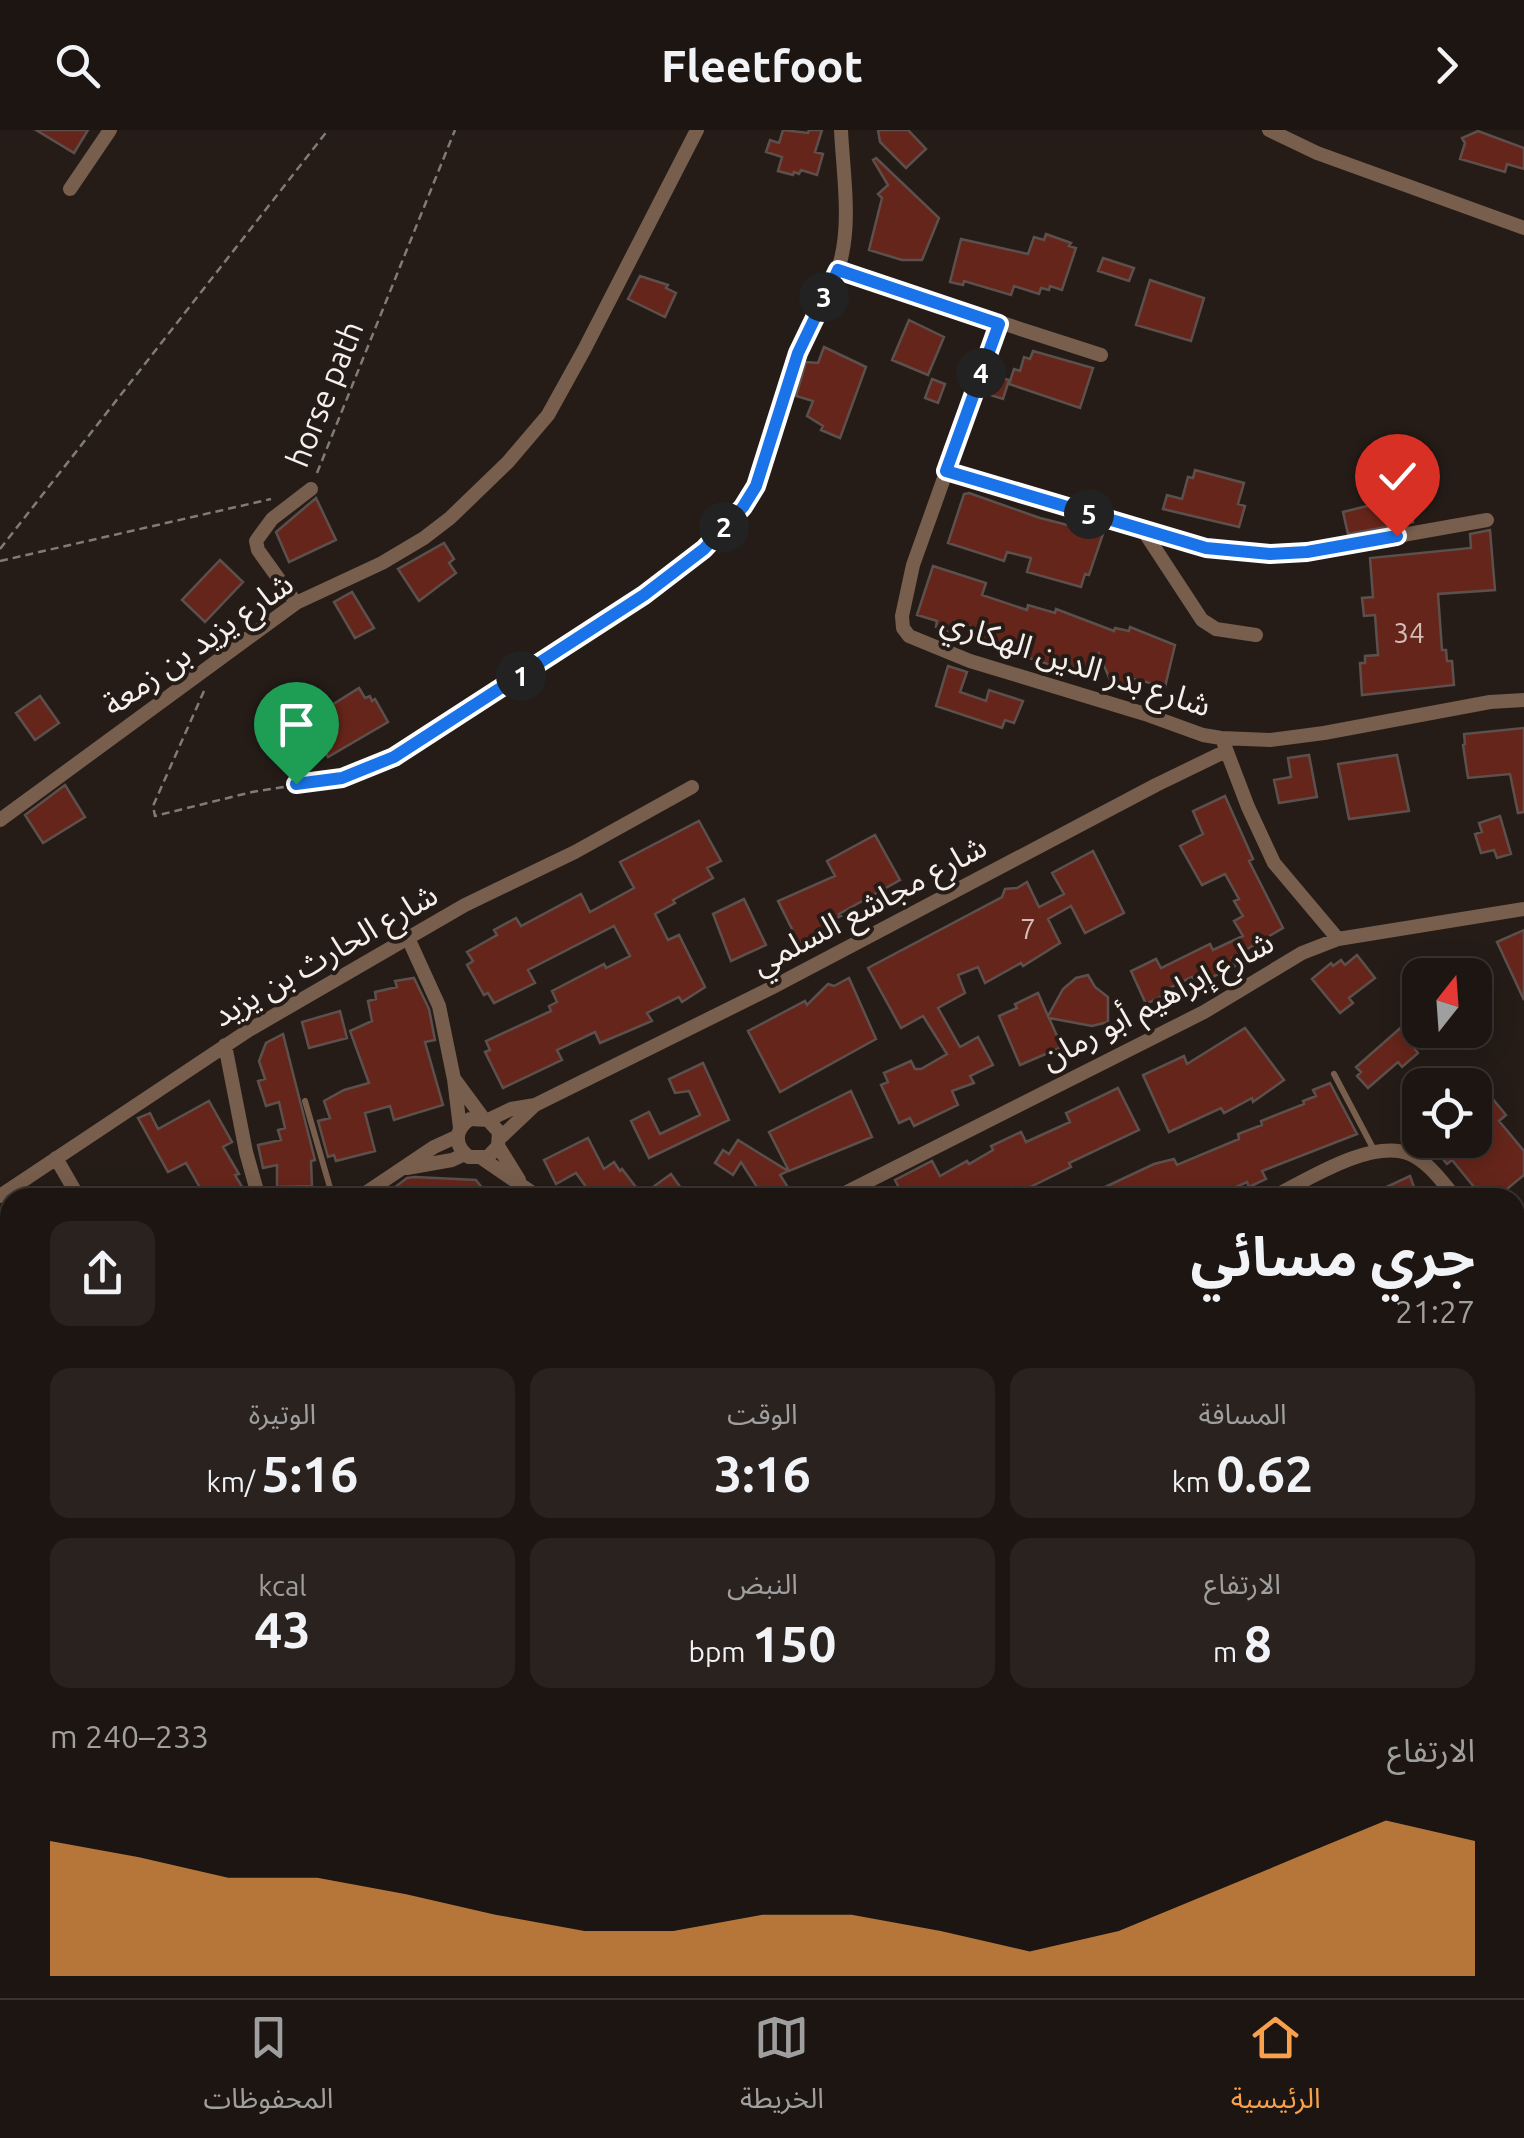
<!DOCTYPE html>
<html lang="ar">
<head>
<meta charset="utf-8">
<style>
	:root { --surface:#1c1511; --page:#29221f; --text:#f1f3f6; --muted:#a09f9f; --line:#3a3431; --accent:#f8a04b }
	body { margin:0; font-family:Ubuntu,"Noto Sans Arabic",sans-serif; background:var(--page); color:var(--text); direction:rtl; height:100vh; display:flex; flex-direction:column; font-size:38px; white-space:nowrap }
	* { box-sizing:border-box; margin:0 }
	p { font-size:32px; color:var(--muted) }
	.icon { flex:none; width:55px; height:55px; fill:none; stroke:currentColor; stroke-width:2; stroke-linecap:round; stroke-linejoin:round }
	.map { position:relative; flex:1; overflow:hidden; direction:ltr }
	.details { position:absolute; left:0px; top:1058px; width:1525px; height:812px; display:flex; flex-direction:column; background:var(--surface); border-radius:30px 30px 0 0; box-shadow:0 5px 25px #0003,0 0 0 2px var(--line); direction:rtl }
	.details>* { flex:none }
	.needle { width:65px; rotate:17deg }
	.tools { position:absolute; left:1402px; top:828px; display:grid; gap:20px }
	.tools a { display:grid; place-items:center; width:90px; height:90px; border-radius:20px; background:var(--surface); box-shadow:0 5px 25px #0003,0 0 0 2px var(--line); font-size:50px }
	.pin { position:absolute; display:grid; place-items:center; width:85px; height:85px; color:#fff; margin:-102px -42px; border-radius:50% 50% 50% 0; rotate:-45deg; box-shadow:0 0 10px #0007 }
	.pin .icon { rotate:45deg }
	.km { position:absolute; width:50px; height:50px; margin:-25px; border-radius:50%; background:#222; color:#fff; font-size:28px; line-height:50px; text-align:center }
	.round { display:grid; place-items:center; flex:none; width:105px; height:105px; border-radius:20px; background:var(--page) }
	.summary { display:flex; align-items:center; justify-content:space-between; height:170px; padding:0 50px }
	h1 { font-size:55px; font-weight:700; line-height:75px }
	.figures { display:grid; grid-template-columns:repeat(3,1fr); gap:15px; height:170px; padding:10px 50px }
	.figures div { display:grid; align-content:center; border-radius:20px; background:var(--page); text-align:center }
	.figures b { font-size:50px; font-weight:700 }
	.figures small { font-size:28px; font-weight:400 }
	.figures p { font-size:28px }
	.chart { height:280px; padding:20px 50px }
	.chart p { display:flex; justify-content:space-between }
	.chart svg { width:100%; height:180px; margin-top:10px; fill:var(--accent); opacity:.7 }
	header { display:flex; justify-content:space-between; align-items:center; height:130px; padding:0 50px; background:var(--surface); font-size:45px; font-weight:700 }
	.tab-bar { display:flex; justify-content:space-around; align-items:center; height:140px; border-top:2px solid var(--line); background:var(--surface); font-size:28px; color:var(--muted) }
	.tab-bar a { display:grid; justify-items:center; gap:5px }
	.tab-bar .selected { color:var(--accent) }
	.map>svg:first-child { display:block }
</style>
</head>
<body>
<header><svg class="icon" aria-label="forward" viewBox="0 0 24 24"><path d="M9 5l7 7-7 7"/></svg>Fleetfoot<svg class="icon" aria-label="search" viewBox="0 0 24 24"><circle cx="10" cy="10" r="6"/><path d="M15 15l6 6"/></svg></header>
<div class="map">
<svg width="1524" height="1868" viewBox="0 0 1524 1868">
	<rect width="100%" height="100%" fill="#251c17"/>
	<path fill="#66251a" stroke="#5c504d" stroke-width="2.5" d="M36 0H88L74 23Z
		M783 0 808 3 809 0H822L815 22 823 24 817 45 801 40 799 44 794 42 793 45 778 41 782 27 766 22 770 10 779 13Z
		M878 0H908L926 19 906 38 880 12Z
		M1478 1 1524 18V39L1507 34 1505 42 1460 29 1465 13 1462 8Z
		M876 28 939 88 922 130H902L869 120 882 68 878 64 888 55 873 30Z
		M1046 104 1071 113 1069 116 1076 118 1062 160 1050 156 1049 160 1041 158 1039 164 1014 156 1011 165 964 151 963 155 950 152 961 109 1028 124 1034 107 1044 110Z
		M1103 128 1134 138 1129 151 1098 141Z
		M640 146 668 155 666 158 676 163 665 187 628 169Z
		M1150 150 1204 168 1191 211 1136 195Z
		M909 190 944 207 928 245 892 230Z
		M824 217 866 237 840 308 821 300 823 296 807 286 813 271 796 266 806 232 818 233Z
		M1033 221 1093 238 1080 278 1009 254 1014 239 1020 241 1024 227 1030 229Z
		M995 246 1009 250 1003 269 990 265Z
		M932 249 945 254 938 273 925 268Z
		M1195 340 1244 353 1238 374 1245 376 1239 397 1163 379 1167 365 1182 369 1188 347 1193 348Z
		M969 363 1040 388 1103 404 1089 445 1085 444 1081 457 1027 442 1031 428 1007 422 1004 431 948 413 964 364Z
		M1407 366 1413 392 1348 404 1343 382Z
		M316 368 336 410 289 432 276 402Z
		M1490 400 1495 460 1438 464 1442 520H1446L1447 531H1452L1454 555 1362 565 1360 533H1365V526L1378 525 1375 485 1364 486 1362 468 1373 467 1370 428 1471 418 1470 404Z
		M444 413 454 429 449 433 456 443 419 471 398 439Z
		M220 430 243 452 205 492 182 470Z
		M933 436 986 453 982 465 1027 480 1028 475 1055 483 1056 479 1114 501 1115 498 1129 501 1130 497 1175 515 1165 557 1135 549 1122 556 1111 552 1099 524 1093 545 1071 537 1070 541 978 512 982 500 955 491 951 502 936 497 937 491 917 485Z
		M352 462 374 498 355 508 334 472Z
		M948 536 967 542 960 562 986 571 989 560 1023 571 1014 593 1005 590 1002 598 936 576Z
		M359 558 365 568 370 566 372 571 375 569 388 592 328 627 314 604 324 598 316 585Z
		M40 566 59 593 35 610 16 583Z
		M1524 598V682L1518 683 1510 644 1468 648 1463 615 1465 614 1464 604Z
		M1309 625 1317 667 1279 673 1274 650 1291 647 1288 628Z
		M1397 625 1409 681 1349 689 1338 634Z
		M65 655 85 687 43 713 25 685Z
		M1225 666 1253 729 1249 731 1283 798 1232 828 1235 836 1196 855 1192 847 1161 862 1163 866 1146 874 1131 841 1156 829 1161 838 1210 814 1213 820 1243 806 1234 791 1243 786 1234 771 1239 769 1225 744 1202 755 1180 716 1203 704 1193 681Z
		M1500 686 1511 724 1497 728 1494 720 1481 723 1475 704 1482 702 1479 693Z
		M699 691 721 731 707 738 713 748 673 770 675 773 655 784 668 810 679 805 705 857 682 872 679 867 647 883 652 891 633 899 600 913 595 902 557 920 562 930 503 958 485 922 490 920 486 911 551 881 549 876 557 872 552 861 604 834 606 838 630 826 614 796 528 840 535 853 494 873 488 863 484 865 467 835 473 831 467 822 497 805 494 800 516 788 521 796 581 764 590 782 634 758 620 732Z
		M875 705 900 750 839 784 841 786 835 789 837 794 799 813 778 771 835 746 827 731Z
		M1093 721 1124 783 1085 803 1071 776 1048 789 1060 813 1023 836 1021 833 985 853 978 837 958 845 965 863 938 878 960 917 978 907 993 935 970 946 974 953 952 961 958 975 914 996 910 988 899 993 881 955 888 952 884 943 911 931 915 939H921L947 924 923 886 901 898 868 838 1002 767 1005 759 1017 758 1027 752 1039 777 1064 764 1052 743Z
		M744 769 766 815 731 831 713 784Z
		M1524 800V870L1497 812Z
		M1357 825 1375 848 1349 868 1353 873 1340 883 1312 849 1331 833 1333 836 1341 830 1345 835Z
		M1088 845 1095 857 1108 867V892L1092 896 1049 888 1062 917 1020 935 999 886 1017 878 1015 874 1038 863 1048 886 1063 859 1076 848Z
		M414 848 429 879 435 910 425 912 443 975 394 990 390 976 365 983 375 1021 336 1031 334 1025 328 1027 318 991 330 988 324 971 344 960 369 953 350 901 372 891 368 871 376 869 375 862 397 857 395 851Z
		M849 848 876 909 780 962 748 901 805 871 807 875 828 854 834 856Z
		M340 881 347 908 309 918 302 892Z
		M1414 886 1420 892V900H1427L1431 905 1415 919 1418 923 1402 937 1398 932 1368 958 1357 946 1361 942 1356 937Z
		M1245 898 1284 950 1253 972 1252 968 1224 983 1221 978 1169 1002 1143 945 1184 926 1187 934Z
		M283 904 315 1030 311 1031 312 1056 277 1057V1035L263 1038 258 1015 281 1010 278 1000 285 998 279 972 266 976 258 951 265 949 259 931 266 913Z
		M703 933 729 990 649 1028 631 991 649 982 660 1004 700 985 689 961 675 963 669 949Z
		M1330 953 1357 1004 1262 1041 1266 1049 1249 1057 1247 1052 1212 1068H1107L1103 1058 1154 1034 1174 1029 1177 1035 1239 1009 1238 1004 1262 995 1261 991 1304 974 1303 971 1316 966 1313 960Z
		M1118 958 1139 1000 1069 1033 1071 1037 1028 1058 1014 1063 1011 1057 992 1068H963L957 1057 936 1068H904L895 1050 932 1031 940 1046 967 1031 969 1034 993 1020 991 1016 1021 1002 1026 1012 1070 992 1066 983Z
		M851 961 872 1007 789 1041 769 1002Z
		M1475 967 1483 976 1492 968 1506 985 1499 991 1524 1021V1045L1496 1068H1483L1452 1030 1447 1034 1434 1018 1443 1010H1475Z
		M209 971 232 1012 223 1017 239 1044 235 1045 244 1060 241 1062 245 1068H201L195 1059 199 1056 186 1033 168 1042 138 988 150 983 158 999Z
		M588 1008 604 1039 614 1032 620 1041 622 1039 642 1065 671 1044 688 1068H594L576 1043 556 1054 544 1030Z
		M738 1010 788 1041 780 1045 789 1059 777 1068H764L741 1032 733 1045 715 1033 723 1020 729 1024Z
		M1410 1046 1418 1068H1363Z
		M415 1047 476 1050 490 1068H381L407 1048Z"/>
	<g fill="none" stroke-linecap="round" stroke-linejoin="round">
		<path stroke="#817a75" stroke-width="2.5" stroke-dasharray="8 5" stroke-linecap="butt" d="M317 343 455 0
			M0 419 328 0
			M0 431 271 369
			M204 561 153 676 155 686 252 662 310 653"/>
		<path stroke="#785e4c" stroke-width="6" d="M1334 944 1374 1020
			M305 971 333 1068
			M0 1198 10 1213
			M696 1860 699 1868"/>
		<path stroke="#785e4c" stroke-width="14" d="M1269 0 1317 23 1524 98
			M70 59 110 0
			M838 140 1101 225
			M999 194 913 435 902 486 903 498 909 506 970 531 1145 584 1203 605 1221 608 1270 610 1324 603 1490 572 1524 570
			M946 341 1180 411 1241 423 1307 422 1487 390
			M1143 400 1202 490 1216 499 1256 505
			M296 473 258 420 256 411 272 389 311 359
			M1224 614 1248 677 1274 733 1338 809
			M324 651C391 639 447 592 504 556 572 513 724 427 757 355 775 315 783 267 797 225 808 194 829 167 839 136 852 94 843 43 841 0
			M0 690 296 473 382 433 424 408 450 388 508 332 548 285 584 220 697 0
			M408 808 439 876 454 949 460 998
			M225 915 246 1022 259 1068
			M455 950 483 988
			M488 990 499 1002 498 1016 488 1027H469C454 1016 454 1000 470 989L488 990 511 979 535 975 771 858 1156 655 1226 621
			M500 1008 535 975
			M498 1016 519 1050
			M56 1028 79 1068
			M483 1029 540 1068
			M407 1038 452 1030 465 1024
			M0 1066 249 900 465 775 575 722 692 657
			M358 1068 434 1017 458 1006
			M835 1068 1204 882 1302 823 1338 809 1524 779
			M1271 1068C1307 1050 1371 1008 1410 1024 1430 1033 1442 1052 1456 1068
			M1515 1139 1524 1150
			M0 1285 10 1279
			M1515 1380 1524 1385
			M0 1566 10 1587
			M1515 1567H1524
			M0 1647 10 1632
			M0 1682 10 1685
			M1515 1791H1524
			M125 1860 128 1868
			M832 1860 836 1868
			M1047 1860 1050 1868
			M47 1868 84 1860
			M627 1868 637 1860
			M1467 1868V1860"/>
	</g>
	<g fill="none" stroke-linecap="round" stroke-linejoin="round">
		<g stroke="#fff" stroke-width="20">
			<path id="route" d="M296 654 342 648 394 627 644 465 704 419 743 377 756 356 798 223 838 140 999 194 946 341 1206 418 1270 424 1307 422 1397 406"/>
		</g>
		<use href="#route" stroke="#1a73e8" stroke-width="12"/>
	</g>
	<g text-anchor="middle" stroke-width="8" stroke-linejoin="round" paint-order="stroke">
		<g font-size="28" fill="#d2bdb8">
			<text x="1409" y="513">34</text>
			<text x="1028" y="809">7</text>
		</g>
		<g font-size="32" fill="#f6f0ec" stroke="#251c17">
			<text transform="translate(325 264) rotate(-68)" y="11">horse path</text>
			<text transform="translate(198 514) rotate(-35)" y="11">شارع يزيد بن زمعة</text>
			<text transform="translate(1076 533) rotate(18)" y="11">شارع بدر الدين الهكاري</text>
			<text transform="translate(869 775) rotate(-28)" y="11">شارع مجاشع السلمي</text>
			<text transform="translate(325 825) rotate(-30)" y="11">شارع الحارث بن يزيد</text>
			<text transform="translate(1157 870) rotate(-28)" y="11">شارع إبراهيم أبو رمان</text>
		</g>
	</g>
</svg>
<div class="tools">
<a><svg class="needle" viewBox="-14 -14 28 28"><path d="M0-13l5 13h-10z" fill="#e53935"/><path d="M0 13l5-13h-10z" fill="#a09f9f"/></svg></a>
<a><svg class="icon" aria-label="locate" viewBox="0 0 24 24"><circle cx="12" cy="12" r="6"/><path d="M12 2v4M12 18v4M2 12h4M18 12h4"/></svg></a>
</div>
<div class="pin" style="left:296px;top:654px;background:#1e9e55"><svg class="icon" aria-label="arrive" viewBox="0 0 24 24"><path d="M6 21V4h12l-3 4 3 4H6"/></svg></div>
<div class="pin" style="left:1397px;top:406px;background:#d93025"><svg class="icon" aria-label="check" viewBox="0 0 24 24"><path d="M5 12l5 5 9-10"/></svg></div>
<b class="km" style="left:521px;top:546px">1</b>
<b class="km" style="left:724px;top:397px">2</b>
<b class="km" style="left:824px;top:167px">3</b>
<b class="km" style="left:981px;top:243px">4</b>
<b class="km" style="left:1089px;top:384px">5</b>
<section class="details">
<div class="summary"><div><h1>جري مسائي</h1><p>21:27</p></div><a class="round"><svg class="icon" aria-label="share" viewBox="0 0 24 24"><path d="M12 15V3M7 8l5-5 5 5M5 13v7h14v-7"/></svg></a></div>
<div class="figures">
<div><p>المسافة</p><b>0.62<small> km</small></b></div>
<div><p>الوقت</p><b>3:16</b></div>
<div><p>الوتيرة</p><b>5:16<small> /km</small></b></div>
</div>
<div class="figures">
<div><p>الارتفاع</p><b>8<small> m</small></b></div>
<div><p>النبض</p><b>150<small> bpm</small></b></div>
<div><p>kcal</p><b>43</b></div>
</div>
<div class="chart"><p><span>الارتفاع</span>233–240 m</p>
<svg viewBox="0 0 160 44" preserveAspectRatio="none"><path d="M0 44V11L10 15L20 20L30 20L40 24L50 29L60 33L70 33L80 29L90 29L100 33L110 38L120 33L130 24L140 15L150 6L160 11V44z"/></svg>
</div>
</section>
</div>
<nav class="tab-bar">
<a class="selected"><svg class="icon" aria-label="home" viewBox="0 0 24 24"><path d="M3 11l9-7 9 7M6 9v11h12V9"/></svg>الرئيسية</a>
<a><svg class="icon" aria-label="map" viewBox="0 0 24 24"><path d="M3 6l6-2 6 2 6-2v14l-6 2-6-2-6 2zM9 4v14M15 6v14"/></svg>الخريطة</a>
<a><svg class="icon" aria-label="saved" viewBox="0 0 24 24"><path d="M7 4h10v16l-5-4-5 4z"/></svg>المحفوظات</a>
</nav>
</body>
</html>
